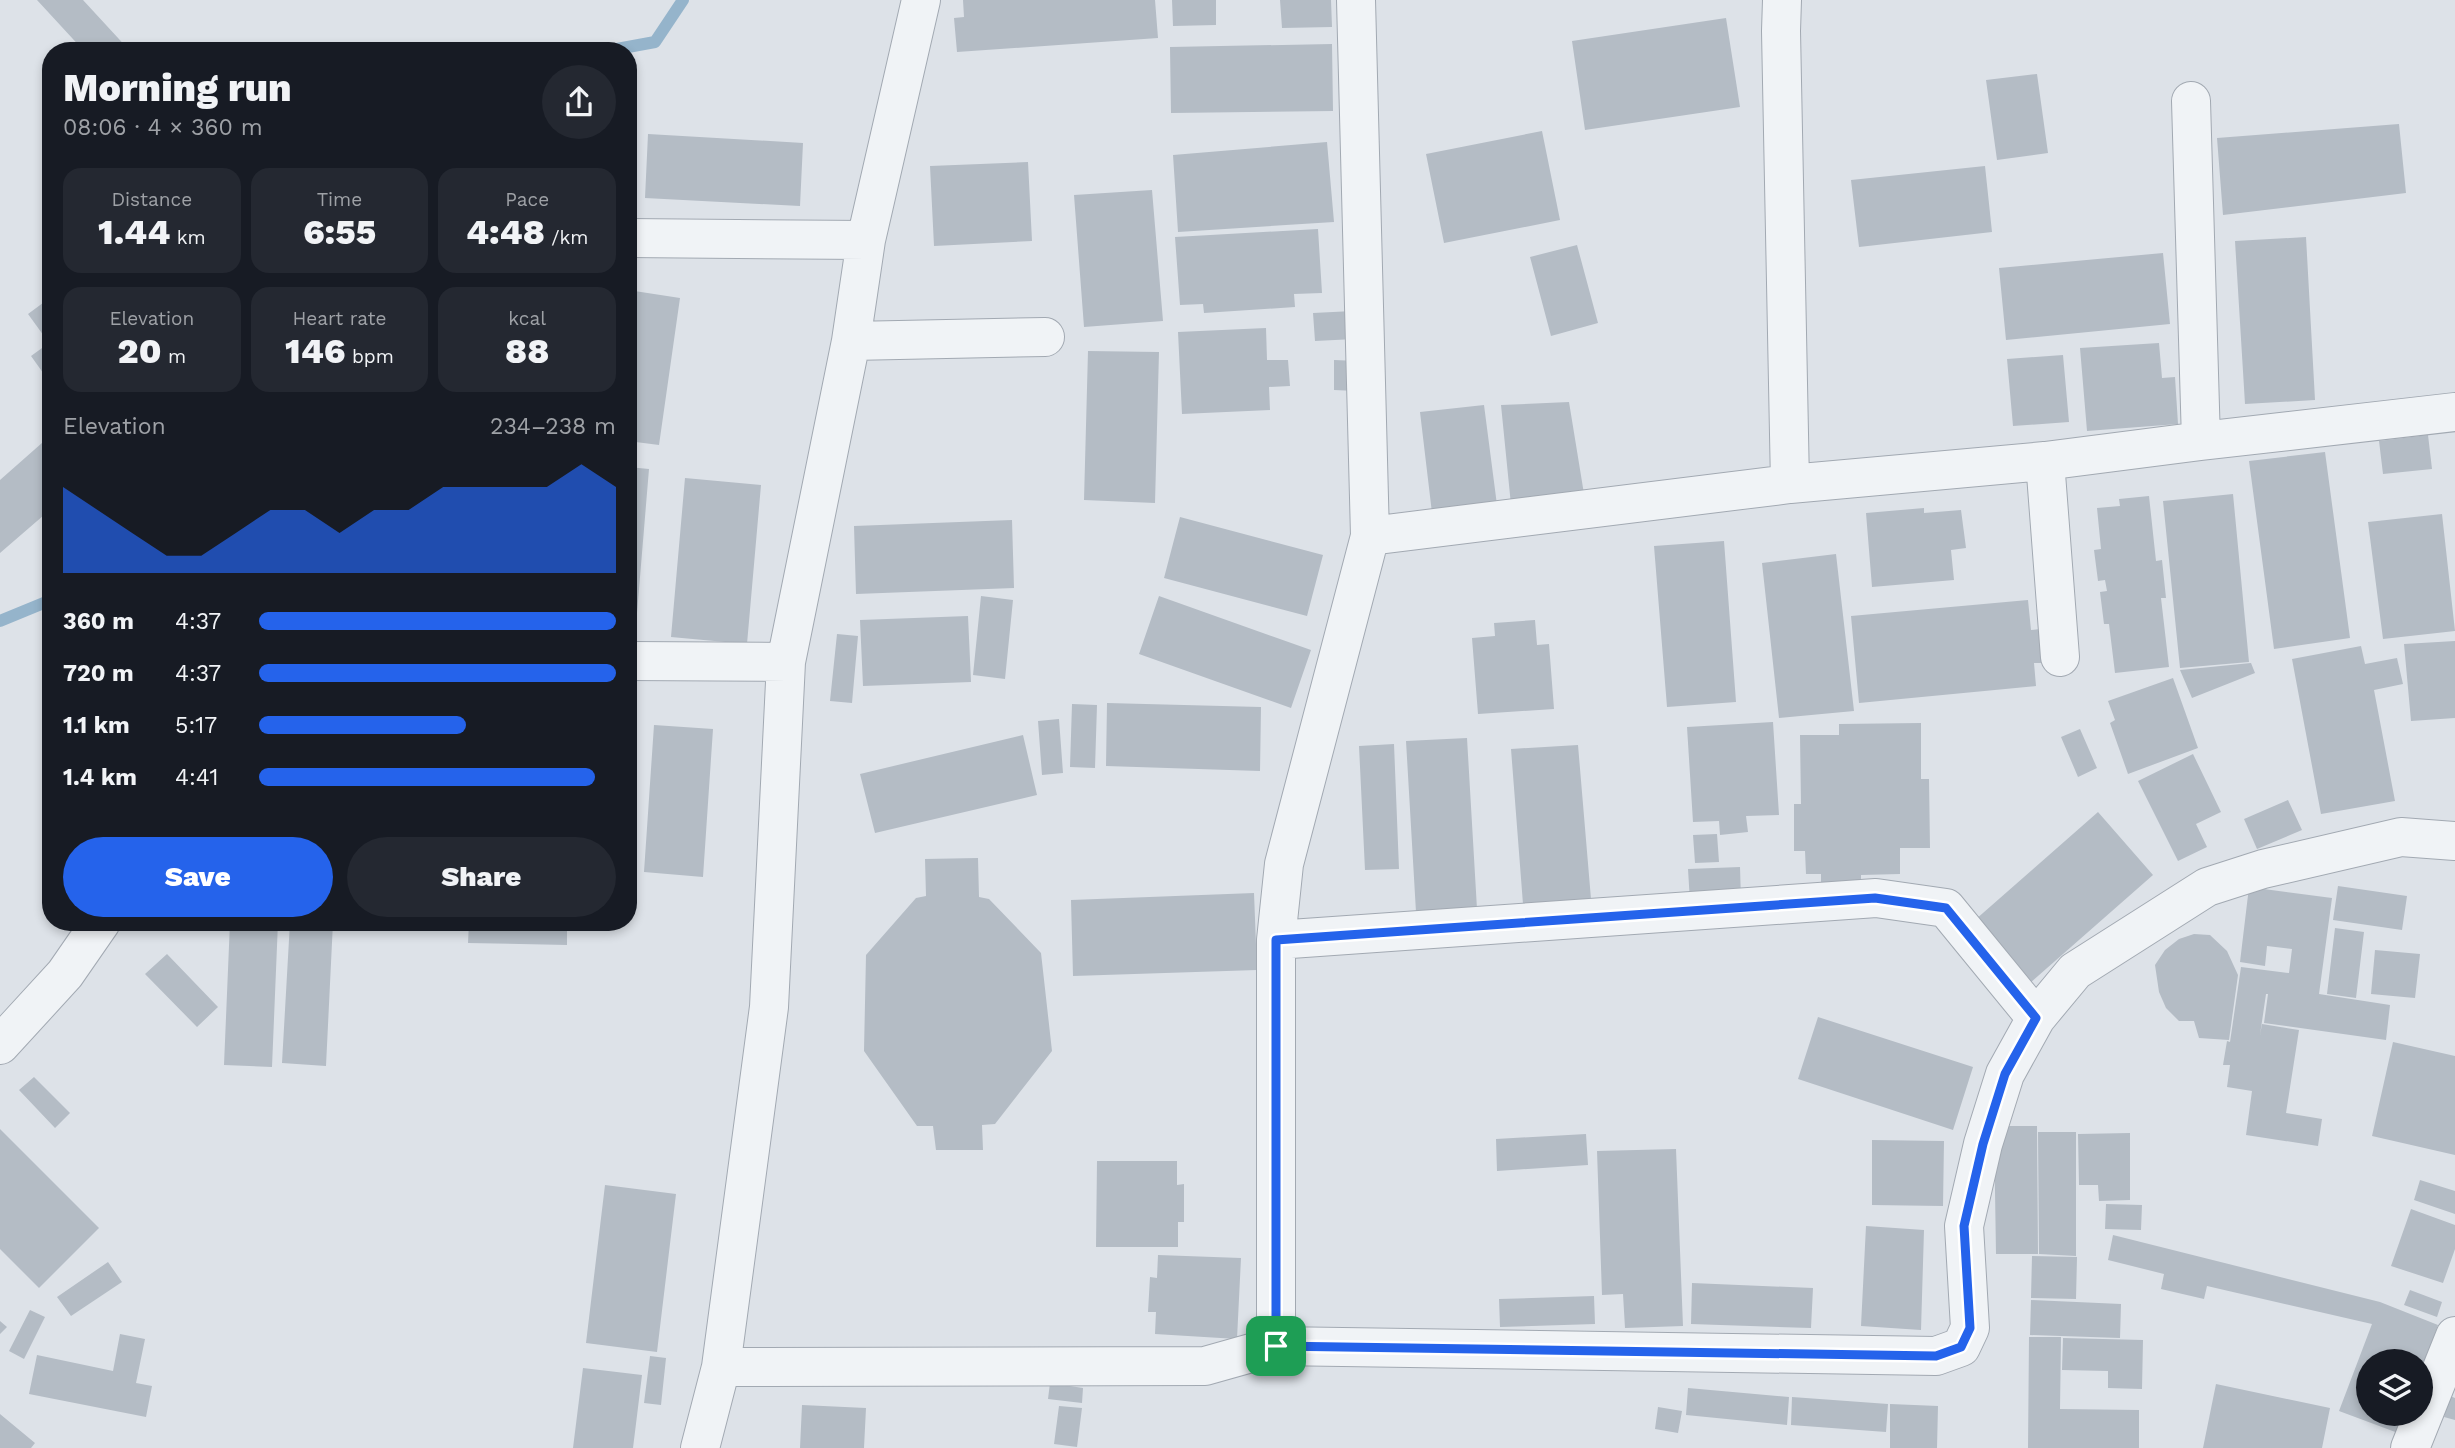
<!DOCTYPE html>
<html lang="en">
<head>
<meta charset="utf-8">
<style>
	:root { --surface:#171b24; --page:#242831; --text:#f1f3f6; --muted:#9ea1a6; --accent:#2563eb }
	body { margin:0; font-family:"Work Sans",sans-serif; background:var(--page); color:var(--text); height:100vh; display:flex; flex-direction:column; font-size:26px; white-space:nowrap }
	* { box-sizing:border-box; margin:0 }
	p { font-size:23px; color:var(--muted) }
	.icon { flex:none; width:38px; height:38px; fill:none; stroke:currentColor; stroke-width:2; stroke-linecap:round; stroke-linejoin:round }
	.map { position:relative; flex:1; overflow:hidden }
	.side { position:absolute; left:42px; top:42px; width:595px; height:889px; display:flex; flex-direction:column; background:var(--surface); border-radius:28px; box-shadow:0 4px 10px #0003 }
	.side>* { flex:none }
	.fabs { position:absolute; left:2356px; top:1349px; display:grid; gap:14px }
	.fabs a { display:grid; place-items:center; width:77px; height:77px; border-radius:50%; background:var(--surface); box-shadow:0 4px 10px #0003; font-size:35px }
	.pin { position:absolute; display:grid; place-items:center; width:60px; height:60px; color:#fff; margin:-30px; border-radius:14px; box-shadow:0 4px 10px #0006 }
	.round { display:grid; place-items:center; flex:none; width:74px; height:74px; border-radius:37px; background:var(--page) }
	.head { display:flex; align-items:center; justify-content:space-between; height:119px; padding:0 21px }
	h1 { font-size:38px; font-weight:800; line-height:52px }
	.figures { display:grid; grid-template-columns:repeat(3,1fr); gap:10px; height:119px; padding:7px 21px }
	.figures div { display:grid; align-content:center; border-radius:18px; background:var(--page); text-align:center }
	.figures b { font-size:35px; font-weight:800 }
	.figures small { font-size:19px; font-weight:400 }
	.figures p { font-size:19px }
	.chart { height:196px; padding:14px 21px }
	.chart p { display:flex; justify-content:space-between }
	.chart svg { width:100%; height:126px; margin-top:7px; fill:var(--accent); opacity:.7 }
	.button { display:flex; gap:14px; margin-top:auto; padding:14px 21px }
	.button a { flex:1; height:80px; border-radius:42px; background:var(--accent); color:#fff; font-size:28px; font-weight:800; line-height:80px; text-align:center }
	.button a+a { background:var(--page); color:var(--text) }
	ul { padding:0 21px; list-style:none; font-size:23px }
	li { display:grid; grid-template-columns:112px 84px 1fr; align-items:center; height:52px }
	li i { height:18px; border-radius:9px; background:var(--accent) }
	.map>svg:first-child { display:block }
</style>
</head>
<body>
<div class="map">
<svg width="2455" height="1448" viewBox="0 0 2455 1448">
	<rect width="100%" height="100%" fill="#dde2e8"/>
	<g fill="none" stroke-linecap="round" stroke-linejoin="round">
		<path stroke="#95b4cb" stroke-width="12" d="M606 51 655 42 683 0
			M0 621 51 600"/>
	</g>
	<path fill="#b4bcc5" d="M37 0H83L130 51H84Z
		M963 0H1155L1158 38 957 52 954 18 964 17Z
		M1172 0H1216V25L1173 26Z
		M1280 0H1331L1332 27 1282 28Z
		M1726 18 1740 107 1585 130 1572 41Z
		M1332 44 1333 111 1171 113 1170 47Z
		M2037 74 2048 153 1997 160 1986 80Z
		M2399 124 2406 193 2223 215 2217 138Z
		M1542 131 1560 220 1444 243 1426 154Z
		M648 134 803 143 800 206 645 198Z
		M1327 142 1334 222 1178 232 1173 155Z
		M1028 162 1032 241 934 246 930 166Z
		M1985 166 1992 232 1859 247 1851 180Z
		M1152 190 1163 321 1084 327 1074 195Z
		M1318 229 1322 293 1294 294 1295 307 1204 313 1203 304 1180 305 1175 237Z
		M2306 237 2315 400 2245 404 2235 241Z
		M1577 245 1598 323 1551 336 1530 257Z
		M2163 253 2170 324 2006 340 1999 268Z
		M628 290 680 298 659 445 628 441Z
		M51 297V384L31 356 49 343 28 314Z
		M1353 311 1355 339 1315 341 1313 313Z
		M1266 328 1267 360H1288L1290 386 1269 387 1270 410 1182 414 1178 332Z
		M2159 343 2162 378 2175 377 2178 424 2087 431 2080 348Z
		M1088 351 1159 352 1155 503 1084 500Z
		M2063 355 2069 422 2013 426 2007 359Z
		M1334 360 1358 361 1356 391 1334 390Z
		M1569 402 1584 494 1511 505 1501 405Z
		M1484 405 1497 505 1432 513 1420 412Z
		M51 435V509L0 553V480Z
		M2428 435 2432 469 2383 474 2379 441Z
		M2325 452 2350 638 2274 649 2249 461Z
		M628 467 649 469 635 637H628Z
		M685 478 761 485 747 644 671 637Z
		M2233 494 2249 662 2180 668 2163 501Z
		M2149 496 2156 561 2162 560 2166 598H2161L2169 667 2115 673 2109 624H2104L2100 592 2107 591 2105 580 2098 581 2094 550 2101 549 2097 508 2120 506 2119 499Z
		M1924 508V513L1961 510 1966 548 1951 550 1954 580 1872 587 1866 513Z
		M2442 514 2455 631 2383 639 2368 522Z
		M1180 517 1323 555 1307 616 1164 578Z
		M1012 520 1014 588 856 594 854 526Z
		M1724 541 1736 702 1667 707 1654 546Z
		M1836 554 1854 711 1779 718 1762 563Z
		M981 596 1013 600 1005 679 973 675Z
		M1159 596 1311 650 1291 708 1139 654Z
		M2028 600 2031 630 2040 629 2043 663H2034L2036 686 1859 703 1851 616Z
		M968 616 971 682 863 686 860 620Z
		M1535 620 1537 645 1549 644 1554 709 1478 714 1472 638 1495 636 1494 623Z
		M837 634 858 636 852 703 830 701Z
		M2455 641V718L2411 721 2404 644Z
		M2361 646 2365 664 2397 658 2403 684 2374 690 2395 801 2321 814 2292 659Z
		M2251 663 2255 673 2192 698 2180 670Z
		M2173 678 2198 748 2128 774 2110 723 2115 720 2108 701Z
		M1107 703 1261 707 1260 771 1106 766Z
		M1072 704 1097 705 1095 768 1070 767Z
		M1059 719 1063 773 1042 775 1038 721Z
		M1773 722 1779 815 1746 816 1748 832 1720 835 1719 821 1693 822 1687 727Z
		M1921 723V779H1929L1930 848H1900V874L1861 875V882L1821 883V874H1806L1805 851H1794V804H1801L1800 735H1839V724Z
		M654 725 713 729 703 877 644 872Z
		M2080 729 2097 768 2078 777 2061 737Z
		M1023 735 1037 795 875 833 860 774Z
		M1467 738 1477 909 1416 912 1406 741Z
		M1394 744 1399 869 1365 870 1359 746Z
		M1578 745 1591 899 1523 904 1511 749Z
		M2193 754 2221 812 2196 824 2207 847 2178 861 2138 781Z
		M2288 800 2302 830 2257 849 2244 819Z
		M2098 812 2153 875 2030 983 1975 920Z
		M1717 834 1719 862 1695 863 1693 835Z
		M978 858 979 897 989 899 1041 953 1052 1051 995 1124 982 1125 983 1150H936L933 1126H917L864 1051 866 955 916 898 926 896 925 859Z
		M1740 867 1741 900 1690 902 1688 869Z
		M2338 886 2407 896 2402 930 2333 920Z
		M2249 887 2332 898 2319 994 2390 1005 2386 1040 2264 1023 2268 994H2266L2260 1035 2262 1024 2299 1030 2286 1113 2322 1119 2318 1146 2246 1135 2252 1091 2227 1087 2230 1065H2223L2227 1041 2230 1042 2241 967 2289 973 2292 949 2267 946 2265 966 2240 962Z
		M1254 893 1257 970 1073 976 1071 900Z
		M230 922H278L272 1067 224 1065Z
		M290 922H333L326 1066 282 1063Z
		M469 922H567V945L468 943Z
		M2335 928 2364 932 2356 998 2327 994Z
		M2194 934 2210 935 2227 951 2238 975 2229 1040 2199 1038 2194 1021H2179L2166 1008 2159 992 2155 965 2165 950 2179 939Z
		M2375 950 2420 954 2415 998 2371 994Z
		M167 954 218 1007 197 1027 145 974Z
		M1818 1017 1973 1067 1953 1130 1798 1079Z
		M2393 1042 2455 1056V1155L2372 1136Z
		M34 1077 70 1113 55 1128 19 1090Z
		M1994 1126H2037L2038 1254H1996Z
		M0 1129 99 1228 39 1288 0 1249Z
		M2038 1132H2076V1256L2039 1254Z
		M2130 1133V1200L2099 1201 2098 1185H2079L2078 1134Z
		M1586 1134 1588 1165 1497 1171 1496 1139Z
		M1872 1140 1944 1141 1943 1206 1872 1205Z
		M1676 1149 1683 1326 1625 1328 1623 1294 1602 1295 1597 1151Z
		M1097 1161H1177V1185L1184 1184V1222H1178V1247H1096Z
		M2420 1180 2455 1191V1214L2414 1200Z
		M605 1185 676 1194 657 1352 586 1343Z
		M2106 1204 2142 1205 2141 1230 2105 1229Z
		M2411 1209 2455 1225V1249L2443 1283 2391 1266Z
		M1866 1226 1924 1230 1921 1330 1861 1326Z
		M2113 1235 2380 1302 2438 1325 2421 1372 2420 1362H2368V1414H2405L2398 1433 2339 1411 2372 1324 2207 1286 2204 1299 2161 1289 2164 1274 2108 1260Z
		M1158 1255 1241 1258 1237 1339 1155 1334 1156 1312H1148L1150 1277 1157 1278Z
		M2032 1256 2077 1257 2076 1299 2031 1298Z
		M108 1262 122 1282 71 1316 57 1297Z
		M1692 1283 1813 1288 1811 1328 1691 1324Z
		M2410 1290 2442 1302 2437 1317 2404 1305Z
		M1594 1296 1595 1324 1500 1327 1499 1299Z
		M2031 1300 2121 1304 2120 1338 2030 1335Z
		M30 1310 45 1317 24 1359 9 1351Z
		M0 1321 7 1327 0 1334Z
		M120 1334 145 1339 136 1383 152 1386 146 1417 29 1394 37 1355 113 1371Z
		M2029 1337H2061L2060 1409 2139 1410V1448H2028Z
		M2063 1338 2143 1340 2142 1389 2108 1388V1371L2062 1370Z
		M650 1356 666 1358 661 1405 644 1403Z
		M583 1368 642 1375 633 1448H573Z
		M1050 1383 1083 1388 1082 1403 1048 1399Z
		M2216 1384 2330 1408 2322 1448H2203Z
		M1688 1388 1789 1397 1787 1425 1686 1415Z
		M2450 1396 2455 1398V1420L2444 1417Z
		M1792 1397 1888 1404 1886 1432 1791 1425Z
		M1890 1404 1938 1406 1937 1448H1890Z
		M802 1405 866 1408 864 1448H800Z
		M1059 1406 1082 1408 1077 1447 1054 1444Z
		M1658 1407 1682 1411 1678 1433 1655 1429Z
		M0 1414 35 1443 31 1448H0Z"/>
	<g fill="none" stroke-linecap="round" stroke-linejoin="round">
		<g stroke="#a2a9b2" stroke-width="40">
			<path id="street" d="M1782 0 1781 31 1790 484
				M2191 101 2201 441
				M628 238 866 240
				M851 341 1045 337
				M2045 461 2060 657
				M1370 536 1790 484 2045 461 2201 441 2455 412
				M628 661 786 662
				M1276 940 1876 898 1946 908 2036 1018
				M0 1045 65 974 101 922
				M1276 1346V940L1284 864 1370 536 1356 0
				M721 1367 1205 1366 1276 1346 1936 1356 1961 1347 1970 1328 1964 1226 1983 1144 2005 1074 2036 1018 2075 971 2207 887 2263 869 2401 837 2455 841
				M700 1448 721 1367 769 1007 786 662 851 341 866 240 921 0
				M2410 1448 2455 1336"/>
		</g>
		<use href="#street" stroke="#f0f3f6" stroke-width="38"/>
	</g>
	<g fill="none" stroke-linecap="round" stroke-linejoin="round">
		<g stroke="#fff" stroke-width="14">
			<path id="route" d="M1875 898 1946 908 2036 1018 2005 1074 1983 1144 1964 1226 1970 1328 1961 1347 1936 1356 1276 1346V940Z"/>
		</g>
		<use href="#route" stroke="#2563eb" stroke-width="9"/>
	</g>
</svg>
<div class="fabs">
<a><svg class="icon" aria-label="layers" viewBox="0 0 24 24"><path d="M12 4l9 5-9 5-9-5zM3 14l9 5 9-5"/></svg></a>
</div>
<div class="pin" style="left:1276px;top:1346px;background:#1e9e55"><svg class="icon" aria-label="arrive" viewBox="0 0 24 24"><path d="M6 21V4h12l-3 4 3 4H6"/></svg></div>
<section class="side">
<div class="head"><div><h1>Morning run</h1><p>08:06 · 4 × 360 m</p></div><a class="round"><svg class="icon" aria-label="share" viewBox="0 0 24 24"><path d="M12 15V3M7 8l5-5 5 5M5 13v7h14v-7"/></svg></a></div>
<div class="figures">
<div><p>Distance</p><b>1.44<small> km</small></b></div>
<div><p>Time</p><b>6:55</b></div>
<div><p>Pace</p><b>4:48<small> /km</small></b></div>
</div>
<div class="figures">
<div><p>Elevation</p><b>20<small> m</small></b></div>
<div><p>Heart rate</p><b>146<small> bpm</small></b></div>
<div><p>kcal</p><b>88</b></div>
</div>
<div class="chart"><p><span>Elevation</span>234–238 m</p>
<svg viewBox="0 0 160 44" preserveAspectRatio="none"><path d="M0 44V14L10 22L20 30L30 38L40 38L50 30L60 22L70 22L80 30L90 22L100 22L110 14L120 14L130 14L140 14L150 6L160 14V44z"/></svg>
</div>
<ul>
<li><b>360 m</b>4:37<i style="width:100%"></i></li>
<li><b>720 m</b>4:37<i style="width:100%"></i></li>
<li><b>1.1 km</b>5:17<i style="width:58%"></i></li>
<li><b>1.4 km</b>4:41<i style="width:94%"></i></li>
</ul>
<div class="button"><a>Save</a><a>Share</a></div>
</section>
</div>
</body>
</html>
